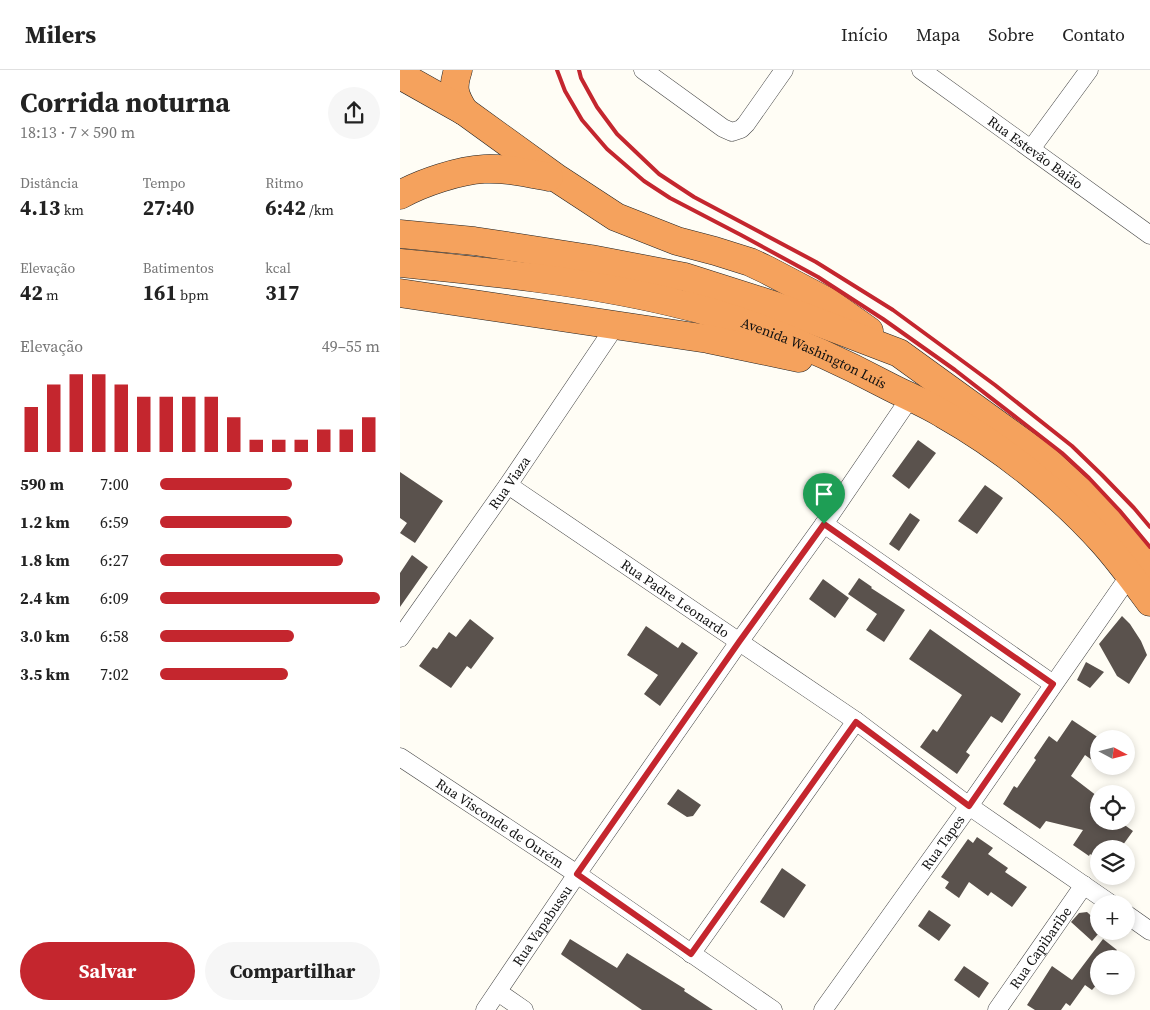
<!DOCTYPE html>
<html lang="pt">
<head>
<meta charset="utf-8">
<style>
	:root { --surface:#fff; --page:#f6f6f6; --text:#222; --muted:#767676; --line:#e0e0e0; --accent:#c4262e }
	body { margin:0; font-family:"Source Serif 4",serif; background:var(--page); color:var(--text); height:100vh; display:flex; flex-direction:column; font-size:19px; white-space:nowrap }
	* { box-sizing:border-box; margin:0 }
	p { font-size:16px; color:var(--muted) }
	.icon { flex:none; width:28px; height:28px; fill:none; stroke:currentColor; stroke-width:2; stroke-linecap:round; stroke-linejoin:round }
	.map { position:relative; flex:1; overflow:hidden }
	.sheet { display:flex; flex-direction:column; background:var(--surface); width:400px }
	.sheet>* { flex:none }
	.needle { width:32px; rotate:97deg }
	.buttons { position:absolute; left:690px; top:660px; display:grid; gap:10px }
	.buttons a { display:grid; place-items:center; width:45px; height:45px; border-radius:50%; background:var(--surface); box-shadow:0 2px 8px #0003; font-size:25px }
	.pin { position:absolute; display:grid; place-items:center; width:42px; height:42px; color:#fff; margin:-51px -21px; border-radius:50% 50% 50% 0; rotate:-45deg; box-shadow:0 0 5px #0007 }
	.pin .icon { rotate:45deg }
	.round { display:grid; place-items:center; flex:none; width:52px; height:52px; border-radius:26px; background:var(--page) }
	.head { display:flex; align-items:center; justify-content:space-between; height:85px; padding:0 20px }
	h1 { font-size:28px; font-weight:700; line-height:38px }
	.stats { display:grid; grid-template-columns:repeat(3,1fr); gap:8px; height:85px; padding:5px 20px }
	.stats div { display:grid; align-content:center }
	.stats b { font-size:21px; font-weight:700 }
	.stats small { font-size:14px; font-weight:400 }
	.stats p { font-size:14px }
	.chart { height:140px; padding:10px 20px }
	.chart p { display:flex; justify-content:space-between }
	.chart svg { width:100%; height:90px; margin-top:5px; stroke:var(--accent); stroke-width:6 }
	.action { display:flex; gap:10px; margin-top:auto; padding:10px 20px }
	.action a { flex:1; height:58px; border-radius:30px; background:var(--accent); color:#fff; font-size:20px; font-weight:700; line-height:58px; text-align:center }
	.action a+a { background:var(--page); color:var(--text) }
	ul { padding:0 20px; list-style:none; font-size:16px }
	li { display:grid; grid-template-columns:80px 60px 1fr; align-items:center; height:38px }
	li i { height:12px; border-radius:6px; background:var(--accent) }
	header { display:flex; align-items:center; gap:30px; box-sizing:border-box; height:70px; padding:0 25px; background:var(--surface); border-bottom:1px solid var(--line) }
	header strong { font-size:24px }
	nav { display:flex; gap:28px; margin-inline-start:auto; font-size:18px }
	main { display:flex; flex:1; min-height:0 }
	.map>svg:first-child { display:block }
</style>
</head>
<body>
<header>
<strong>Milers</strong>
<nav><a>Início</a><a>Mapa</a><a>Sobre</a><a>Contato</a></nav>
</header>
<main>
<section class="sheet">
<div class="head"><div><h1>Corrida noturna</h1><p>18:13 · 7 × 590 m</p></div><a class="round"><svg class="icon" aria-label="share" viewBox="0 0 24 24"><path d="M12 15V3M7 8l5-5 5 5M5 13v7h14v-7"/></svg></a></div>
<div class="stats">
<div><p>Distância</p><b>4.13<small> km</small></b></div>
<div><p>Tempo</p><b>27:40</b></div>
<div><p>Ritmo</p><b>6:42<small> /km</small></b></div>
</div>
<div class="stats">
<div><p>Elevação</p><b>42<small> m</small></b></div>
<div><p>Batimentos</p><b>161<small> bpm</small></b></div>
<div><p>kcal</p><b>317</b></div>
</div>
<div class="chart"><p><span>Elevação</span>49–55 m</p>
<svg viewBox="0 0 160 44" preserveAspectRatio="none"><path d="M5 44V22M15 44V11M25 44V6M35 44V6M45 44V11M55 44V17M65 44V17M75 44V17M85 44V17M95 44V27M105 44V38M115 44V38M125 44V38M135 44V33M145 44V33M155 44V27"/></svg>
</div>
<ul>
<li><b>590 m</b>7:00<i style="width:60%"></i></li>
<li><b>1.2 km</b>6:59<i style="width:60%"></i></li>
<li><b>1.8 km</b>6:27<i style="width:83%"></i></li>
<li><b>2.4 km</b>6:09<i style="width:100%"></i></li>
<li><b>3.0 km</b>6:58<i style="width:61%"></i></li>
<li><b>3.5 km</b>7:02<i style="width:58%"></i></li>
</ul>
<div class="action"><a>Salvar</a><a>Compartilhar</a></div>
</section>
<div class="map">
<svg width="750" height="940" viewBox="0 0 750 940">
	<rect width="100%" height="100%" fill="#fffdf5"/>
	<path fill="#5a524d" d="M518 370 536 383 509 419 492 406Z
		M0 402 43 431 15 473 0 463 7 453 0 448Z
		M585 415 603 428 577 464 558 451Z
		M510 443 520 450 499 481 489 474Z
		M12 485 28 497 0 537V503Z
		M459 508 472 517 471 518 505 540 484 572 466 560 477 544 448 524Z
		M423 509 449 528 435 548 409 529Z
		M722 546 730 554 741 571 747 585 729 614 717 606 699 574Z
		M70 549 94 568 71 599 67 596 51 618 19 596 33 577 37 579 49 562 56 567Z
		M246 556 278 578 282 572 298 583 260 636 244 624 258 605 227 585Z
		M530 559 621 624 602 653 591 646 566 682 570 685 557 704 520 677 533 659 537 662 562 625 509 589Z
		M686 592 704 602 690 618 677 610Z
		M672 650 699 668V679L692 690 685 685 671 706 697 726 691 735 697 739 699 737V751H719L733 761 720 779H699V790L690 784 689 786 673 775 683 760 646 751 640 759 603 734 614 716 617 718 636 690 634 688 649 666 657 672Z
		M278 719 301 735 293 746 287 747 267 734Z
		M577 767 593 778 588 784 608 798 605 802 627 817 612 837 591 822 588 826 569 812 559 828 545 818 549 812 541 807 568 769 573 773Z
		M382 798 406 815 384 848 360 832Z
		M529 840 551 855 539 871 518 856Z
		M687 842 699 853V863L692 871 671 852 679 843Z
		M170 869 217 898 227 883 285 919 284 921 313 940H242L162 885 161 884Z
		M703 869 717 880 711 889H699V912L692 920 685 915 670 936 666 933 661 940H635L627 935 652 896 672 910Z
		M564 896 589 913 579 928 554 910Z"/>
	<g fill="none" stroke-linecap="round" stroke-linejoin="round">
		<g stroke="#444" stroke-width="19">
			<g id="street">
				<path d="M243 0 323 58 332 62 341 59 346 54 384 0"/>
				<path id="s1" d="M521 0 750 165"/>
				<path d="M631 79 689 0"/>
				<path id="s2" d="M108 415 456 651 569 736 711 834"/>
				<path d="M424 454 653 614"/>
				<path id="s3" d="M0 568 108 415 216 255"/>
				<path id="s4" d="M0 687 177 804 373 940"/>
				<path d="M726 844 750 861"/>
				<path d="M291 884 456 651"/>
				<path d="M98 922 124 940"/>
				<path id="s5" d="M85 940 177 804 339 572 424 454 510 328"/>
				<path id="s6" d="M423 940 569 736 730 505"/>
				<path id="s7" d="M597 940 684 815"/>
			</g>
		</g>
		<g stroke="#222" stroke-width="29">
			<g id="highway">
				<path d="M58 0C52 18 54 25 64 41"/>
				<path d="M0 5 64 41 158 109 216 147 277 171 315 181 350 192 367 200 428 232 469 261"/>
				<path d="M0 125C21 113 60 100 84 99 106 98 128 103 149 107"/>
				<path d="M0 164 74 171 191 189 285 207 373 235 499 283 644 388 692 432 718 459 750 498"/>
				<path id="s8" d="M0 193C91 202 182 211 271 232 346 249 418 279 486 315 505 325 525 333 543 344 600 376 659 423 703 472 720 491 735 512 750 532"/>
				<path d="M0 223 308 269 399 288"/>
			</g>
		</g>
		<use href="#street" stroke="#fff" stroke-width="18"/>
		<use href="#highway" stroke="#f5a25d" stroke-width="28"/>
		<path stroke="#c4262e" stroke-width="4" d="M157 0 165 21 182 50 207 79 244 111 270 128 341 165 418 207 483 249 555 300 662 383 689 408 720 441 750 477
			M179 0 181 8 197 37 217 64 259 104 294 127 416 192 493 240 538 273 595 315 672 376 702 405 734 438 750 457"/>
	</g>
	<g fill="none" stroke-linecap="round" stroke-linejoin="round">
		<g stroke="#fff" stroke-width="10">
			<path id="route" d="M424 454 653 614 569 736 456 652 291 884 177 804 339 572Z"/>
		</g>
		<use href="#route" stroke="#c4262e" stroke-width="6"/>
	</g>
	<g text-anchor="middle" stroke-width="5" stroke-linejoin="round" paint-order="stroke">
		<g font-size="14" fill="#111" stroke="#fff">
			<text dy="5" stroke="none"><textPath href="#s1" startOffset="141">Rua Estevão Baião</textPath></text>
			<text dy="5" stroke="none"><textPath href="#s8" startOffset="426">Avenida Washington Luís</textPath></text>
			<text dy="5" stroke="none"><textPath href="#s3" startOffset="190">Rua Viaza</textPath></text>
			<text dy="5" stroke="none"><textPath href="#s2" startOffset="202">Rua Padre Leonardo</textPath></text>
			<text dy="5" stroke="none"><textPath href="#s4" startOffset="120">Rua Visconde de Ourém</textPath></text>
			<text dy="5" stroke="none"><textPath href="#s6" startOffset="206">Rua Tapes</textPath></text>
			<text dy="5" stroke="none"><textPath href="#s5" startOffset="102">Rua Vapabussu</textPath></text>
			<text dy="5" stroke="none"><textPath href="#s7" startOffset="76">Rua Capibaribe</textPath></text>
		</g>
	</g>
</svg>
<div class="buttons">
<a><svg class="needle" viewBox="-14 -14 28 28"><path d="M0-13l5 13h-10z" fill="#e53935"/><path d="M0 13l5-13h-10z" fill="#767676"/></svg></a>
<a><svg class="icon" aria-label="locate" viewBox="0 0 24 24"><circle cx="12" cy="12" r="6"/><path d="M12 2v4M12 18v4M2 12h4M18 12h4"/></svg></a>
<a><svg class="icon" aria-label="layers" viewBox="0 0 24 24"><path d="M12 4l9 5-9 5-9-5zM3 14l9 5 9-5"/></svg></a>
<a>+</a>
<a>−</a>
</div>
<div class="pin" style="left:424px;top:454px;background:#1e9e55"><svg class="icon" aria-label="arrive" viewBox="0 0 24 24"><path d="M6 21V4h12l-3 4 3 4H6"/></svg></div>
</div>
</main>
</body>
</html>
